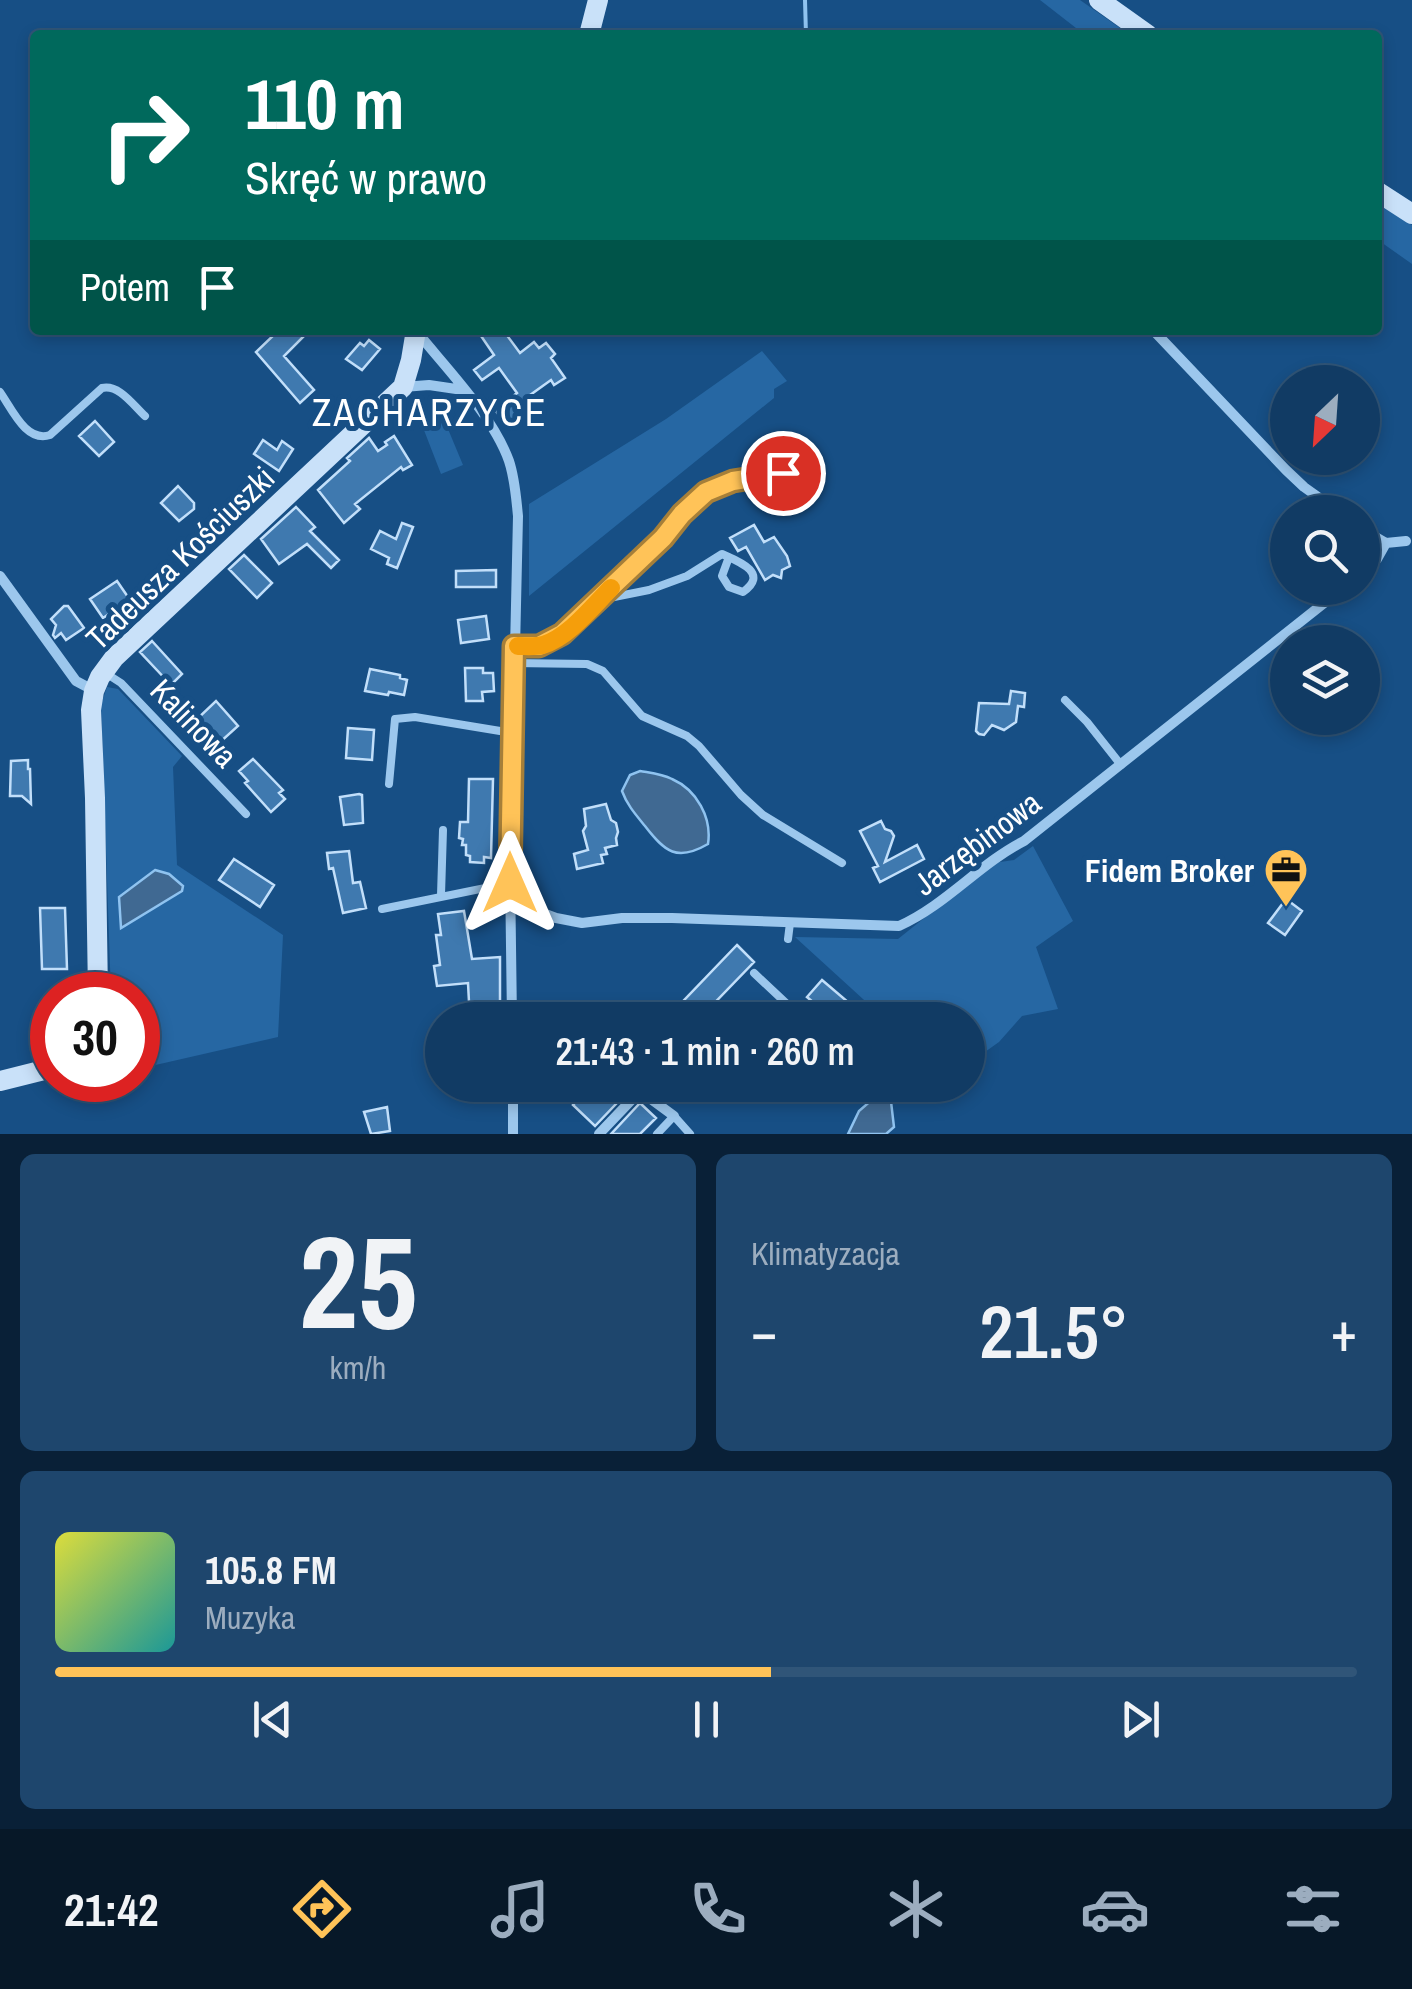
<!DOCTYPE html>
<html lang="pl">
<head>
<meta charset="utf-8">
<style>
  :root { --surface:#113b64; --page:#1e466d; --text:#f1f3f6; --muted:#9cadbf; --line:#305578; --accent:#ffc358 }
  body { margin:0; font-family:"Archivo Narrow",sans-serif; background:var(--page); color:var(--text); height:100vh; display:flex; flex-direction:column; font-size:38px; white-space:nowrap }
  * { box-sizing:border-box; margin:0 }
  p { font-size:32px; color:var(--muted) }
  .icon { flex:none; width:55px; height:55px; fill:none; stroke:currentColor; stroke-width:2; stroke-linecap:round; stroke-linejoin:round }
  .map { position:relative; height:1134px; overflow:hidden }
  .panel { display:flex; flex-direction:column; gap:20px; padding:20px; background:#092037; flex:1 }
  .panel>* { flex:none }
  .guide { position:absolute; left:30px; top:30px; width:1352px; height:305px; border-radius:10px; box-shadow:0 5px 15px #0003,0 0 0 2px var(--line); background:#00695c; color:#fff; overflow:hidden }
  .needle { width:65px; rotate:205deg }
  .buttons { position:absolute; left:1270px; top:365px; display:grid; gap:20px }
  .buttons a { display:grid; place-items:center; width:110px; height:110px; border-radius:50%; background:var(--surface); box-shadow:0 5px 15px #0003,0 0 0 2px var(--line); font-size:50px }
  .speed { position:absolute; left:30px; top:972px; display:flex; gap:20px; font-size:50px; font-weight:700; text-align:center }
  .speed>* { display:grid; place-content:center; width:130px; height:130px; border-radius:50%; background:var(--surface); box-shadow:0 5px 15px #0003,0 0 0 2px var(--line); line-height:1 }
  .speed .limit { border:15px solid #d22; background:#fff; color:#111 }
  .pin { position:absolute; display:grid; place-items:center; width:85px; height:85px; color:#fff; margin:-42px; border:5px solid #fff; border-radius:50%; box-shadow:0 2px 10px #0007 }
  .me { position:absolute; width:110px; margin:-55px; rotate:0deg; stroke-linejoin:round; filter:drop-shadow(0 0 8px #0008) }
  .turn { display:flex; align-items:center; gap:35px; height:210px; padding:0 50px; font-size:45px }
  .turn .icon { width:130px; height:130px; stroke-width:2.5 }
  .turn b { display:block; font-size:70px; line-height:85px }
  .then { display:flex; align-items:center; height:95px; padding:0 50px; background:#0003; gap:20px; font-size:38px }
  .big { font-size:75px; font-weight:600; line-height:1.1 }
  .panel .tile { flex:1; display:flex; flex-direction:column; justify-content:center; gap:15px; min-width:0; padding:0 35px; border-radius:15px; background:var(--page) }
  .panel .dial { align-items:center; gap:0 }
  .dial b { font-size:130px; line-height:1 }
  .song { display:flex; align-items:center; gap:30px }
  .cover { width:120px; height:120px; border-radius:15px; background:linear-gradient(135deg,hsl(60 70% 55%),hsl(180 70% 35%)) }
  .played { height:10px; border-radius:5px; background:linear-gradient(90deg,var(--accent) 55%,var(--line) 55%) }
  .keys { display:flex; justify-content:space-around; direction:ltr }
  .heat { display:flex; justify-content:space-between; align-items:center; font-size:55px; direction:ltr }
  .panel .tiles { flex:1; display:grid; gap:20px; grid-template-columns:1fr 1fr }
  .tile:last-child { grid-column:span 2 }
  .trip { position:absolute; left:425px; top:1002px; width:560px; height:100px; border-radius:50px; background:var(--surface); box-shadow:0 5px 15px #0003,0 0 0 2px var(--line); font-weight:600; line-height:100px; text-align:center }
  .dock { display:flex; height:160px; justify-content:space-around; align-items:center; background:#071828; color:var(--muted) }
  .dock .icon { width:70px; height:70px }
  .dock .current { color:var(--accent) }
  .dock b { font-size:45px; color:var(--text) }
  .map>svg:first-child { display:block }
</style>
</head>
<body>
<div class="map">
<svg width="1412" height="1134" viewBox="0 0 1412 1134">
  <rect width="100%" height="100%" fill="#174f85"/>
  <path fill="#2667a3" d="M1040 0H1080L1130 35H1085Z
    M1378 203 1412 225V264L1378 240Z
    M762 351 787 381 774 389V398L529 596V504L666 419Z
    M443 417 463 465 441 474 422 425Z
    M107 687 118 689 182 756 173 767 177 865 283 935 278 1037 138 1069V995H111L101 704Z
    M1033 846 1073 921 1036 947 1058 1009 1022 1016 999 1042 968 1064V1020H886L795 937 898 939 993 863 1014 860Z"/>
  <path fill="#406992" stroke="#8fc3f0" stroke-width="2.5" d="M640 771C651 773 662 774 672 779 697 790 712 818 708 844 677 862 665 852 645 826 636 815 627 805 622 791L630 775Z
    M155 870 169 874 183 886 182 891 121 928 119 897Z
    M882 1091 890 1093 894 1127 886 1134H848L859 1111Z"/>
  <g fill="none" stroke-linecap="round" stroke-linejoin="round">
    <path stroke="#8fc3f0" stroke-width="4" d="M805 0 806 35"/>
  </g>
  <path fill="#3f79af" stroke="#c2dffa" stroke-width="2.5" d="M279 330H310L284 356 314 390 300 403 256 352Z
    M477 330H503L520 353 534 342 539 348 546 343 555 354 551 358 565 378 554 385 551 380 526 398 527 400 520 405 525 411 506 424 495 410 517 393 499 368 482 380 474 370 494 355Z
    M369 340 380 349 362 370 346 359 360 343 364 346Z
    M95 421 114 442 99 456 79 436Z
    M394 436 412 465 403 470 401 467 355 504 360 509 344 523 318 490 350 461 347 458 369 438 378 451 387 445 385 442Z
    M263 440 277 450 282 441 293 449 279 471 254 454Z
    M178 486 194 503V509L179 521 161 503Z
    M296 507 315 527 310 531 339 560 331 568 307 544 279 564 261 539Z
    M402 523 413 527 397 568 387 564 389 558 371 549 380 531 396 539Z
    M754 525 764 542 774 537 787 556 790 566 782 570 781 578 773 575 765 580 746 547 738 551 730 538Z
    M244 555 272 583 257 598 229 569Z
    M496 570V587H456V571Z
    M117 581 130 600 103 618 90 599Z
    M64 606H68L84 628 66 640 61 633 55 638 53 635 56 625 51 619Z
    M486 616 489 639 461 643 458 620Z
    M152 641 182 674 171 685 140 652Z
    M465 668H483V673H493L494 691 482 692 483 701H466Z
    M370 669 400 675V678L407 680 404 695 389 692 388 695 365 691Z
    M1011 691 1025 693 1024 707 1018 706 1016 722 1004 730 992 725 984 735 979 734 976 731 979 703 1009 704Z
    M216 701 238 726 218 744 196 720Z
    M348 728 374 730 372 760 346 758Z
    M253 759 283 790 279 793 285 799 271 812 245 783 248 781 239 771Z
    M28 760V769H30L31 804 22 796H10L11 761Z
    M469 779H493L491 858 484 857V863L470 862V856L466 855V845H462L463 839 459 838 460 822H468Z
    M359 794 362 795 363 823 344 825 340 797Z
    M606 804 611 820 616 823 618 832 616 838 617 845 605 848 607 854 601 855 603 863 577 869 574 854 588 850 583 831 586 826 584 809Z
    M881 821 885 829 891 831 894 836 885 862 917 845 924 859 880 882 873 868 878 866 860 831Z
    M349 851 353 883 360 882 366 908 343 913 333 868 329 869 327 853Z
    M234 859 274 885 260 907 219 880Z
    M1286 899 1302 911 1285 935 1268 923Z
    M40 908H65L67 969H42Z
    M464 911 472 959 500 957V1001L469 1002 468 983 437 986 434 966 440 965 436 935H441L438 914Z
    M737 945 754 962 698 1020H665Z
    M822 980 869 1020H834L807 997Z
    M592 1085H634L595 1126 573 1105Z
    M640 1103 656 1118 640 1134H611Z
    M387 1107 390 1131 371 1134 364 1112Z"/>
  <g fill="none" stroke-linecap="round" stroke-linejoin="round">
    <path stroke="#9cc7ed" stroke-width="8" d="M0 392C12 409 26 443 50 435L102 388C119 384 133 405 145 416
      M599 600 649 590 687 576 722 554C738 561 770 573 743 592L729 587 722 576 729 557
      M513 646H539L563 633 663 538 682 514 706 492 733 481 783 473
      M513 663 587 664 603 671 642 716 687 736 699 746 741 795 763 815 842 863
      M107 674 121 683 246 814
      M1065 700 1087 722 1121 765
      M389 784 395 719 415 717 512 733
      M441 895 443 830
      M382 909 510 883
      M788 939 790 923
      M754 973 804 1020
      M657 1134 674 1116 690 1134"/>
    <path stroke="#9cc7ed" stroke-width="10" d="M1153 330 1286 470 1304 487 1339 512
      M417 332C447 369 493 416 509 461 515 479 516 497 518 516L510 872 512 1020
      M403 387 429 385 463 390
      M1362 529 1386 543 1406 541
      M1362 572 1377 559 1386 543
      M0 576 76 681 93 690
      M511 900 522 901 540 912 556 918 582 923 622 918H672L899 926C946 905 979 864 1024 841L1343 588
      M513 1085V1134
      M599 1134 640 1091 674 1116"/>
    <path stroke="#c9e1f9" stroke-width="20" d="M1099 0 1148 35
      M589 35 598 0
      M1378 192 1412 214
      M98 995 95 798 91 710 94 691 100 677 114 658 403 387 411 360 416 330
      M0 1081 52 1068"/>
  </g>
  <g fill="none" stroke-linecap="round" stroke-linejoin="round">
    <defs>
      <path id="route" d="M510 883 514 646H539L562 634 663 538 682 514 706 492 733 481 783 473"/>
    </defs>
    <use href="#route" stroke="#a67f39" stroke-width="25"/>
    <use href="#route" stroke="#ffc358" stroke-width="18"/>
    <path stroke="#f59e0b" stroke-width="18" d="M518 646C526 646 535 647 543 645 569 637 592 607 611 588"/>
  </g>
  <defs>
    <symbol id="office-pin" viewBox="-11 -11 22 30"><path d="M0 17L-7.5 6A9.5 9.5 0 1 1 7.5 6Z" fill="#ffc358" stroke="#174f85"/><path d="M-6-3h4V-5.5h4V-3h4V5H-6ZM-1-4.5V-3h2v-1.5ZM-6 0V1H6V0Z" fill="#111"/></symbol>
  </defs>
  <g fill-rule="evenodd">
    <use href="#office-pin" x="1261" y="845" width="50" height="68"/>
  </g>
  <g text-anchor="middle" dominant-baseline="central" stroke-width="10" stroke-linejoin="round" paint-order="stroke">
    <g font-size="32" fill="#fff" stroke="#174f85">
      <text transform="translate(180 558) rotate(-44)">Tadeusza Kościuszki</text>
      <text transform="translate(194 723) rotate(46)">Kalinowa</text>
      <text transform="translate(977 843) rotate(-37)">Jarzębinowa</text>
    </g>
    <g font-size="32" font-weight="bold" fill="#fff" stroke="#174f85" text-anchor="end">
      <text x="1254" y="870">Fidem Broker</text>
    </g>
    <g font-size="38" letter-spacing="2.5" fill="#fff" stroke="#174f85">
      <text x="430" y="412">ZACHARZYCE</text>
    </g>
  </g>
</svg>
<div class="buttons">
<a><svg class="needle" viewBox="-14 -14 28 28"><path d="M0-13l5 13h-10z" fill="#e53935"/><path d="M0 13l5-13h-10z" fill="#9cadbf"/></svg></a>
<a><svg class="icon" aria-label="search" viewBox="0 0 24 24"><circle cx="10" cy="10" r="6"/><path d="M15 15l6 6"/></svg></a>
<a><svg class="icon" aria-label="layers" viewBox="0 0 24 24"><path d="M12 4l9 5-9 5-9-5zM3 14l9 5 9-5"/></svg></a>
</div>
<div class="speed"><div class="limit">30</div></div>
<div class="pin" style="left:783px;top:473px;background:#d93025"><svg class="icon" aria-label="arrive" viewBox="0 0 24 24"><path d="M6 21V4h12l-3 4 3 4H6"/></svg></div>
<svg class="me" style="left:510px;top:883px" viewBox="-20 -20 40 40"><path d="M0-17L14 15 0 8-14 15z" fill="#ffc358" stroke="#fff" stroke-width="4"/></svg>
<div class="trip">21:43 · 1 min · 260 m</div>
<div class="guide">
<div class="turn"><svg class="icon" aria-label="right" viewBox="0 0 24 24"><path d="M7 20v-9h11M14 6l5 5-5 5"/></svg><div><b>110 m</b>Skręć w prawo</div></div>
<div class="then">Potem<svg class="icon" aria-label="arrive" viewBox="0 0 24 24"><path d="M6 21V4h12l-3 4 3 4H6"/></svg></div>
</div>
</div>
<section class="panel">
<div class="tiles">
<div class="tile dial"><b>25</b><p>km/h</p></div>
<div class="tile"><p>Klimatyzacja</p>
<div class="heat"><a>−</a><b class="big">21.5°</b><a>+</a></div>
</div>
<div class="tile">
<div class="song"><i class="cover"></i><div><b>105.8 FM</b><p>Muzyka</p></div></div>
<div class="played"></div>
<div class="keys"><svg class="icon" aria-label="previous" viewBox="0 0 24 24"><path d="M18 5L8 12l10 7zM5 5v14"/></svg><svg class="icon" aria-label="pause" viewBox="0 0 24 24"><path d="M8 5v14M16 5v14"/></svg><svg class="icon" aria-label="next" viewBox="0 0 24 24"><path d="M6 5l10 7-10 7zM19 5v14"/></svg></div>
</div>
</div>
</section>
<nav class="dock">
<b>21:42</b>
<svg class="icon current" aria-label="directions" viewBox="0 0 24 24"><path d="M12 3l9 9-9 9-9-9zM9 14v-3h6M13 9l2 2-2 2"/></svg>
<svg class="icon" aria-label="music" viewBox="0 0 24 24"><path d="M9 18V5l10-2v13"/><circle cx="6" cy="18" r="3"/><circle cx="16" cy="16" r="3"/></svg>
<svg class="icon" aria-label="phone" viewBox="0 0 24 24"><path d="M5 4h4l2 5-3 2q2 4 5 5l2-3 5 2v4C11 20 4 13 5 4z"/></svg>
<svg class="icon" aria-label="climate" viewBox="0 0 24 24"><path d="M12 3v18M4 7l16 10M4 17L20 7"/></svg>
<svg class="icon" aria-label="car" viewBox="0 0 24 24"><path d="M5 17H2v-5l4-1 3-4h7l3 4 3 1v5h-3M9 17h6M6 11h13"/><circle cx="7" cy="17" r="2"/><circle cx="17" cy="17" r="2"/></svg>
<svg class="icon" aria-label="filters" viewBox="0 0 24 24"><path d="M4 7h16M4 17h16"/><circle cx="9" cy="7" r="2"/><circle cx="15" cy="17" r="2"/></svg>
</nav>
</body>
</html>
